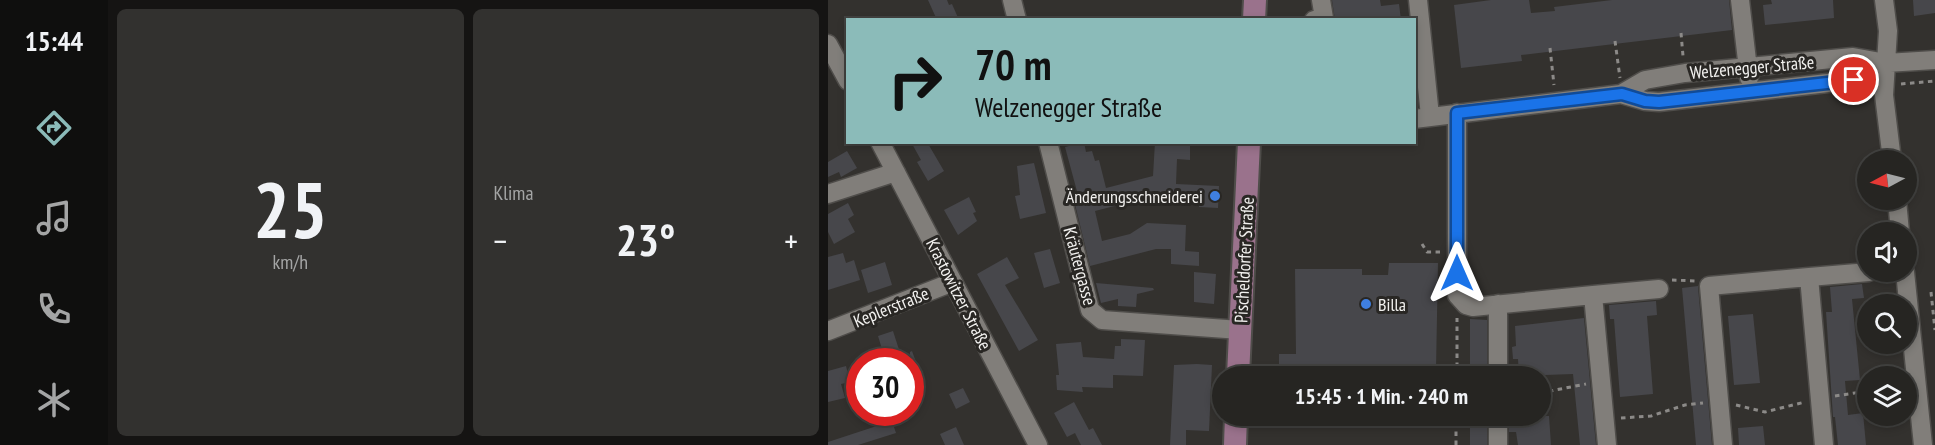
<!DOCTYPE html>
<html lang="de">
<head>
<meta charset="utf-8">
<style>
  :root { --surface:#262522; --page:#32312f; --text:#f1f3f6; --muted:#a4a5a5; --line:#424240; --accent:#8bbbb9 }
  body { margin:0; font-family:"PT Sans Narrow",sans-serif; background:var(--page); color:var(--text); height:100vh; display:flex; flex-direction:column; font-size:22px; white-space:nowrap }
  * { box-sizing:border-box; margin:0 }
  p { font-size:20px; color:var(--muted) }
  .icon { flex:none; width:33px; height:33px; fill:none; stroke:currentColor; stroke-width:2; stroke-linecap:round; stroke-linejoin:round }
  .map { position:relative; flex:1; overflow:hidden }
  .details { display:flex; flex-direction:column; gap:9px; padding:9px; background:#151413; width:720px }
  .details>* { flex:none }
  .top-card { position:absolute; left:18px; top:18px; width:570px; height:126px; border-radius:0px; box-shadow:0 3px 9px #0003,0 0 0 2px var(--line); background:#8bbbb9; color:#111; overflow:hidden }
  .needle { width:39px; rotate:263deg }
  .fabs { position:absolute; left:1029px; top:150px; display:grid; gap:12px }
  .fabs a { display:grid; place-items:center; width:60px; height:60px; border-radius:50%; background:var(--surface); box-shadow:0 3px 9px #0003,0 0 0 2px var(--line); font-size:30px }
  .speed { position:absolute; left:18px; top:348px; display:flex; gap:12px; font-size:30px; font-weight:700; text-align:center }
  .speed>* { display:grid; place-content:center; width:78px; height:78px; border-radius:50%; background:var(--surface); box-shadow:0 3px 9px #0003,0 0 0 2px var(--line); line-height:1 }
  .speed .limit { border:9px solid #d22; background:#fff; color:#111 }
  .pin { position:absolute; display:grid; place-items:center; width:51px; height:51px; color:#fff; margin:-26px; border:3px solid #fff; border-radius:50%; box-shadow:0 2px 6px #0007 }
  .me { position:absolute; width:66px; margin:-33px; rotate:0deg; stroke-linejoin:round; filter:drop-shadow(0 0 4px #0008) }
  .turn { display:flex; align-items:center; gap:21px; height:126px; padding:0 30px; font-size:27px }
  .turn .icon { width:78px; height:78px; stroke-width:2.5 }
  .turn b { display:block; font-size:42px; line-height:51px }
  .big { font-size:45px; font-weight:800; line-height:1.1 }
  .details .widget { flex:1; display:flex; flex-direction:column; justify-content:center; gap:9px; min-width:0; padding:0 21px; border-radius:9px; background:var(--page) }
  .details .dial { align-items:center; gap:0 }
  .dial b { font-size:78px; line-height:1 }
  .heat { display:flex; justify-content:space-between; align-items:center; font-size:33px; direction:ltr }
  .details .tiles { flex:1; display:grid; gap:9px; grid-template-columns:repeat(2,1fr) }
  .trip { position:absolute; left:384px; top:366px; width:339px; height:60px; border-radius:30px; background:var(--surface); box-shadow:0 3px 9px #0003,0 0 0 2px var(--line); font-weight:800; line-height:60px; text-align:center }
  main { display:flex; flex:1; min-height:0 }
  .menu { display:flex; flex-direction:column; width:108px; justify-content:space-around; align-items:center; background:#0f0f0e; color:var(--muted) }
  .menu .icon { width:42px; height:42px }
  .menu .on { color:var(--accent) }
  .menu b { font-size:27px; color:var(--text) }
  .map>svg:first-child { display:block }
</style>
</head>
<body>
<main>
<nav class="menu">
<b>15:44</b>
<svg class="icon on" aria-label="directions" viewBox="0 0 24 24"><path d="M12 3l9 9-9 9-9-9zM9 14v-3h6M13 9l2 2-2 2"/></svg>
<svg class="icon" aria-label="music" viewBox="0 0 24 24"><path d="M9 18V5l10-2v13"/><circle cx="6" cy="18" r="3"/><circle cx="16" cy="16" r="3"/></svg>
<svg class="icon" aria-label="phone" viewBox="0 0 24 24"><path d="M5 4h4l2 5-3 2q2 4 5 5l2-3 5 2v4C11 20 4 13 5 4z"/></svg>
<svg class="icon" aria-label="climate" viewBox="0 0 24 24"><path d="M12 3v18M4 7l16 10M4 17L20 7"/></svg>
</nav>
<section class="details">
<div class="tiles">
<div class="widget dial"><b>25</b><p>km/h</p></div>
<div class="widget"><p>Klima</p>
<div class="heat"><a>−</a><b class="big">23°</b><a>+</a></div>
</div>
</div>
</section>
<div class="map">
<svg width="1107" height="445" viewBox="0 0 1107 445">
  <rect width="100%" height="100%" fill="#33312e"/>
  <path fill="#47474b" d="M100 0H119L121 5 124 4 131 20H109Z
    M504 0H552L553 6 571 4 573 20H507Z
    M663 0H701L703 13 727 11 726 7 784 0H901L904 30 693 55 694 61 633 68 626 5Z
    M943 0H1005L1006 18 937 25 935 5 944 4Z
    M1085 0H1107V13L1086 16Z
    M83 142H99L116 171 100 181 89 162 93 160Z
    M256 142 258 152 264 151 267 161 271 160 278 188 325 176 327 142H362V160L349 159 348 184 391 186 390 208 371 207V201L314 199 267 211 274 241 302 234 319 223 358 225 357 251 371 252V266L343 264V249H328L262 266 245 196 250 195 237 147Z
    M19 151 29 168 13 177 11 172 0 177V162Z
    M206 163 218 213 192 219 187 196 192 195 189 166Z
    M141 197 148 212 145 213 149 221 130 235 116 210Z
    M20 203 26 215 20 219 27 232 6 244 0 232V214Z
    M222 249 232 283 216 288 206 253Z
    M15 253 18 263 26 260 32 280 0 290V257Z
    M179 257 191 278 177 285 210 340 191 351 149 274Z
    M57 262 64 285 40 293 33 270Z
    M561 263H610L608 369 596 370V376H457V369H451V354H468L467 269H534V275H560Z
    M366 272 388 274 386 304 366 302Z
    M268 283 325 288 326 290 309 294 308 307 290 306V299L273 303Z
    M1034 284 1036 298 1024 299 1032 380 1017 381 1020 415 1035 413 1038 445H1010L1007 417H1005L998 312H1004L1002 287Z
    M870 286V287L884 445H868L854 288Z
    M828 301 829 315 819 316 825 394 792 397 786 319H782L781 305Z
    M925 314 932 383 906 385 900 316Z
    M756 318 768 445H752L745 374 691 376 690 359H685L684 347 688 346 687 326Z
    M642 319 659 320V376H642Z
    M65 331 75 362H58L50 336Z
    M293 339 317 340 315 376 285 375V388L254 387 255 392 229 390 228 375H231L228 344 253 342 255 357 286 359 287 346H293Z
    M84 351 97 387 82 392V352Z
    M369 364 384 365 381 431 358 430V445H342L346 365Z
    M18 366 22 382 13 384 17 398 0 402V371Z
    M135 388 142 402 128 409 121 394Z
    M246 402 261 430 265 428 274 445H253L247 433 239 437 226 413Z
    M642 416H659V445H642Z
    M687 416H721L723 445H690L688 432H681V420L687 419Z
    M64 421 68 433 30 445H0V442Z
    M935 426 937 445H911L910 428Z
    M128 427 136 445H117L112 434Z"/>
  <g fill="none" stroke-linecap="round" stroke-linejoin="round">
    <defs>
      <path id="minor" d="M184 0 189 20
        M590 0 602 116
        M912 0 921 78
        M1056 0 1060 31 1056 95 1064 160
        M486 20 496 18 493 0
        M0 44 20 81
        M793 94 817 80 857 73 1025 57 1058 63 1107 60
        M629 113V295L638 305 645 307 765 295
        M586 119 793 94 817 101 831 102 1026 80 1058 63
        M52 142 210 445
        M220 142 262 310 274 320 412 330
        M0 194 68 172
        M1069 200 1072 232
        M1077 272 1095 445
        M670 304V376
        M0 331 125 282
        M670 445V416
        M779 445 765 295 831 289
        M895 445 881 286 981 277
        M996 445 981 277 1041 272"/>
      <path id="major" d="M426 20 427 0
        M410 376 421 142
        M407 445 408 416"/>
    </defs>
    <use href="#minor" stroke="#4f4d4a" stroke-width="21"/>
    <use href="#major" stroke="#4f4d4a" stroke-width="26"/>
    <path stroke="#8c8a88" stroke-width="3" stroke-dasharray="4.5 4.5" stroke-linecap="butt" d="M853 33 855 56
      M787 41 792 78
      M722 48 726 85
      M1073 84 1107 81
      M594 244 599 252H612
      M844 280 868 281
      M1103 292 1107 330
      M629 376V318
      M712 393 758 384
      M1007 396 1040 391
      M908 405 937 412 977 402
      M793 418 823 416 857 405 875 403
      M628 445V416"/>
    <use href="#minor" stroke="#817e7a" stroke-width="18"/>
    <use href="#major" stroke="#9a728c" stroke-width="22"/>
  </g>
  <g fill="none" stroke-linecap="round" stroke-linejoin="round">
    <defs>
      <path id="route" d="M629 273V113L794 94 817 101 831 102 1026 80"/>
    </defs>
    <use href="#route" stroke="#114b97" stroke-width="15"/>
    <use href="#route" stroke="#1a73e8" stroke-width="10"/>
  </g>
  <g fill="#3f7fe0" stroke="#292724" stroke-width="2">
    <circle cx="387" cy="196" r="6"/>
    <circle cx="538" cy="304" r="6"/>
  </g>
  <g text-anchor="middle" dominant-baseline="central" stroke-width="6" stroke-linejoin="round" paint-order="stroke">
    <g font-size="18" fill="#f2f1ef" stroke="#292724">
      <text transform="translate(924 67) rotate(-5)">Welzenegger Straße</text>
      <text transform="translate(416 260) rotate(-87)">Pischeldorfer Straße</text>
      <text transform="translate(252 266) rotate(75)">Kräutergasse</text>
      <text transform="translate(131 294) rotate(63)">Krastowitzer Straße</text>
      <text transform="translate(63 307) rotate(-22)">Keplerstraße</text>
    </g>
    <g font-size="18" fill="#f2f1ef" stroke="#292724" text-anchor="end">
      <text x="375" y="196">Änderungsschneiderei</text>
      <text x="550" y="304" text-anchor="start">Billa</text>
    </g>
  </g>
</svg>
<div class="fabs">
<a><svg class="needle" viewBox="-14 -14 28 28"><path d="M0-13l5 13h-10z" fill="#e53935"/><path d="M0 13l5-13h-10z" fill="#a4a5a5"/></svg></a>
<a><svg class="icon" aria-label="sound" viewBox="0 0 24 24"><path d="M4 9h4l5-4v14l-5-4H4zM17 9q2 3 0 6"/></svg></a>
<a><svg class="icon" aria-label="search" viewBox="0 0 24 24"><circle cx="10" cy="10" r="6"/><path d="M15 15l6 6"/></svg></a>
<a><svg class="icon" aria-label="layers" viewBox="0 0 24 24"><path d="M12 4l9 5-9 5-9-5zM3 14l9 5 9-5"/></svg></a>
</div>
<div class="speed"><div class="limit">30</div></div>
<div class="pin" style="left:1026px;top:80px;background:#d93025"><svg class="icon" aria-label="arrive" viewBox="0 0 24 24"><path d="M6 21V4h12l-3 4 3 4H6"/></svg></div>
<svg class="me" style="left:629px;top:273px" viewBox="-20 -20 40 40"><path d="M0-17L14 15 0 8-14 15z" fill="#1a73e8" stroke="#fff" stroke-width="4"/></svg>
<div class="trip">15:45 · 1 Min. · 240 m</div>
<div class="top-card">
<div class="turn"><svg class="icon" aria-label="right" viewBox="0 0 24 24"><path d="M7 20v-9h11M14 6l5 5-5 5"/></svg><div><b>70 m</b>Welzenegger Straße</div></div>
</div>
</div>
</main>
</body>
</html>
